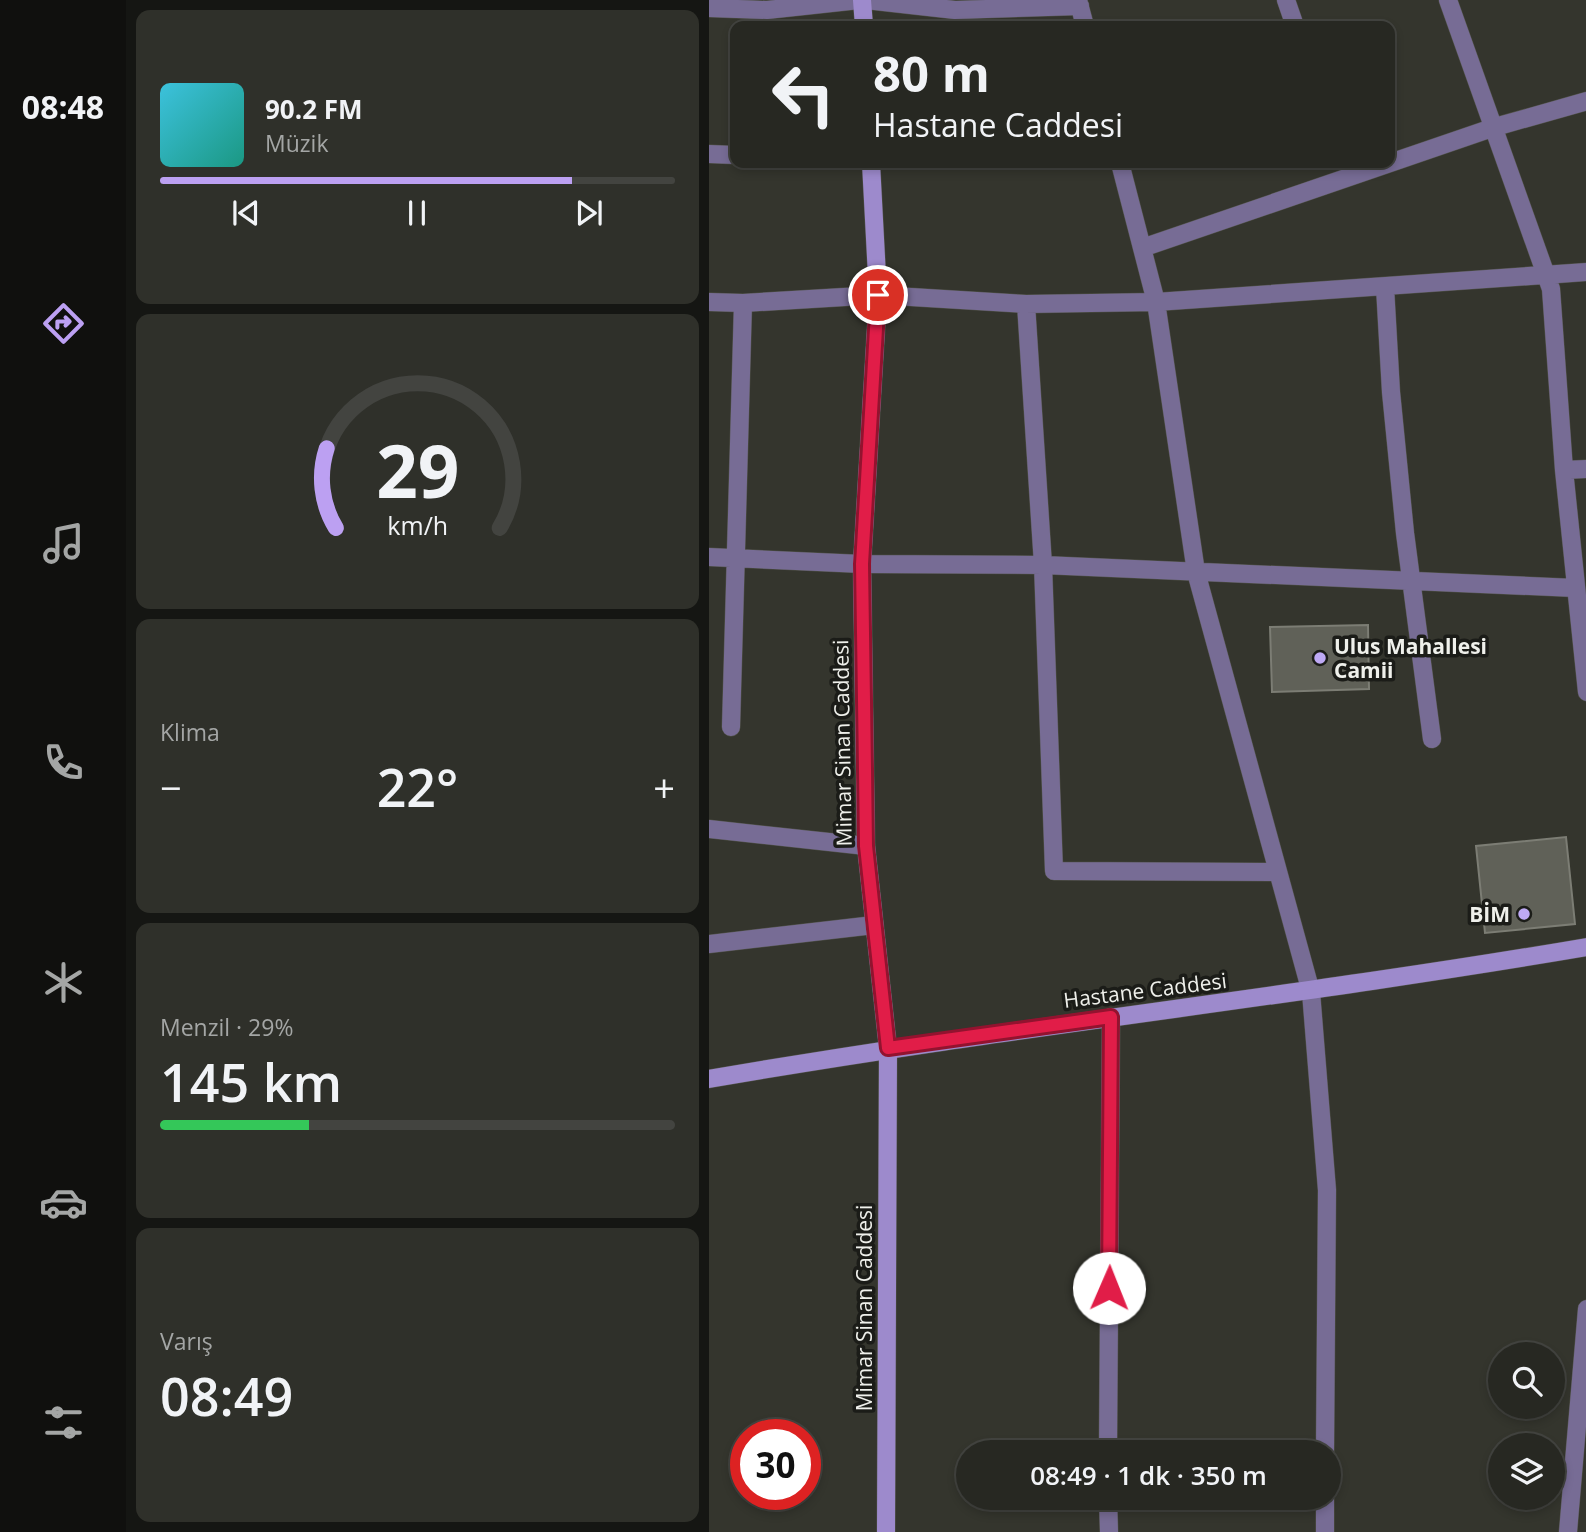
<!DOCTYPE html>
<html lang="tr">
<head>
<meta charset="utf-8">
<style>
  :root { --surface:#272822; --page:#2f302a; --text:#f1f3f6; --muted:#a4a6a5; --line:#434440; --accent:#bca0f2 }
  body { margin:0; font-family:"Open Sans",sans-serif; background:var(--page); color:var(--text); height:100vh; display:flex; flex-direction:column; font-size:26px; white-space:nowrap }
  * { box-sizing:border-box; margin:0 }
  p { font-size:23px; color:var(--muted) }
  .icon { flex:none; width:38px; height:38px; fill:none; stroke:currentColor; stroke-width:2; stroke-linecap:round; stroke-linejoin:round }
  .map { position:relative; flex:1; overflow:hidden }
  .panel { display:flex; flex-direction:column; gap:10px; padding:10px; background:#151613; width:583px }
  .panel>* { flex:none }
  .hud { position:absolute; left:21px; top:21px; width:665px; height:147px; border-radius:14px; box-shadow:0 4px 10px #0003,0 0 0 2px var(--line); background:#272822; color:var(--text); overflow:hidden }
  .buttons { position:absolute; left:779px; top:1342px; display:grid; gap:14px }
  .buttons a { display:grid; place-items:center; width:77px; height:77px; border-radius:50%; background:var(--surface); box-shadow:0 4px 10px #0003,0 0 0 2px var(--line); font-size:35px }
  .speed { position:absolute; left:21px; top:1419px; display:flex; gap:14px; font-size:35px; font-weight:700; text-align:center }
  .speed>* { display:grid; place-content:center; width:91px; height:91px; border-radius:50%; background:var(--surface); box-shadow:0 4px 10px #0003,0 0 0 2px var(--line); line-height:1 }
  .speed .limit { border:10px solid #d22; background:#fff; color:#111 }
  .pin { position:absolute; display:grid; place-items:center; width:60px; height:60px; color:#fff; margin:-30px; border:4px solid #fff; border-radius:50%; box-shadow:0 2px 7px #0007 }
  .me { position:absolute; width:77px; margin:-38px; rotate:1deg; stroke-linejoin:round; filter:drop-shadow(0 0 5px #0008) }
  .turn { display:flex; align-items:center; gap:24px; height:147px; padding:0 28px; font-size:32px }
  .turn .icon { width:91px; height:91px; stroke-width:2.5 }
  .turn b { display:block; font-size:49px; line-height:60px }
  .big { font-size:52px; font-weight:600; line-height:1.1 }
  .panel .tile { flex:1; display:flex; flex-direction:column; justify-content:center; gap:10px; min-width:0; padding:0 24px; border-radius:14px; background:var(--page) }
  .panel .dial { align-items:center; gap:0 }
  .dial svg { height:182px; overflow:visible; fill:none; stroke:var(--line); stroke-width:7; stroke-linecap:round; text-anchor:middle }
  .dial text { fill:var(--text); stroke:none }
  .song { display:flex; align-items:center; gap:21px }
  .cover { width:84px; height:84px; border-radius:10px; background:linear-gradient(135deg,hsl(190 70% 55%),hsl(170 70% 35%)) }
  .played { height:7px; border-radius:4px; background:linear-gradient(90deg,var(--accent) 80%,var(--line) 80%) }
  .keys { display:flex; justify-content:space-around; direction:ltr }
  .heat { display:flex; justify-content:space-between; align-items:center; font-size:38px; direction:ltr }
  .charge { height:10px; border-radius:5px; background:linear-gradient(90deg,#34c759 29%,var(--line) 0) }
  .trip { position:absolute; left:247px; top:1440px; width:385px; height:70px; border-radius:35px; background:var(--surface); box-shadow:0 4px 10px #0003,0 0 0 2px var(--line); font-weight:600; line-height:70px; text-align:center }
  main { display:flex; flex:1; min-height:0 }
  .menu { display:flex; flex-direction:column; width:126px; justify-content:space-around; align-items:center; background:#10100e; color:var(--muted) }
  .menu .icon { width:49px; height:49px }
  .menu .active { color:var(--accent) }
  .menu b { font-size:32px; color:var(--text) }
  .map>svg:first-child { display:block }
</style>
</head>
<body>
<main>
<nav class="menu">
<b>08:48</b>
<svg class="icon active" aria-label="directions" viewBox="0 0 24 24"><path d="M12 3l9 9-9 9-9-9zM9 14v-3h6M13 9l2 2-2 2"/></svg>
<svg class="icon" aria-label="music" viewBox="0 0 24 24"><path d="M9 18V5l10-2v13"/><circle cx="6" cy="18" r="3"/><circle cx="16" cy="16" r="3"/></svg>
<svg class="icon" aria-label="phone" viewBox="0 0 24 24"><path d="M5 4h4l2 5-3 2q2 4 5 5l2-3 5 2v4C11 20 4 13 5 4z"/></svg>
<svg class="icon" aria-label="climate" viewBox="0 0 24 24"><path d="M12 3v18M4 7l16 10M4 17L20 7"/></svg>
<svg class="icon" aria-label="car" viewBox="0 0 24 24"><path d="M5 17H2v-5l4-1 3-4h7l3 4 3 1v5h-3M9 17h6M6 11h13"/><circle cx="7" cy="17" r="2"/><circle cx="17" cy="17" r="2"/></svg>
<svg class="icon" aria-label="filters" viewBox="0 0 24 24"><path d="M4 7h16M4 17h16"/><circle cx="9" cy="7" r="2"/><circle cx="15" cy="17" r="2"/></svg>
</nav>
<section class="panel">
<div class="tile">
<div class="song"><i class="cover"></i><div><b>90.2 FM</b><p>Müzik</p></div></div>
<div class="played"></div>
<div class="keys"><svg class="icon" aria-label="previous" viewBox="0 0 24 24"><path d="M18 5L8 12l10 7zM5 5v14"/></svg><svg class="icon" aria-label="pause" viewBox="0 0 24 24"><path d="M8 5v14M16 5v14"/></svg><svg class="icon" aria-label="next" viewBox="0 0 24 24"><path d="M6 5l10 7-10 7zM19 5v14"/></svg></div>
</div>
<div class="tile dial"><svg viewBox="0 0 100 80">
<path d="M14 69A42 42 0 1 1 86 69"/>
<path d="M14 69A42 42 0 0 1 10 34" stroke="#bca0f2"/>
<text x="50" y="56" font-size="32" font-weight="700">29</text>
<text x="50" y="72" font-size="11">km/h</text>
</svg></div>
<div class="tile"><p>Klima</p>
<div class="heat"><a>−</a><b class="big">22°</b><a>+</a></div>
</div>
<div class="tile"><p>Menzil · 29%</p><b class="big">145 km</b><div class="charge"></div></div>
<div class="tile"><p>Varış</p><b class="big">08:49</b></div>
</section>
<div class="map">
<svg width="878" height="1532" viewBox="0 0 878 1532">
  <rect width="100%" height="100%" fill="#34352d"/>
  <path fill="#606158" stroke="#7c7d74" stroke-width="2" d="M659 625 660 689 563 692 561 627Z
    M857 837 866 924 776 933 767 846Z"/>
  <g fill="none" stroke-linecap="round" stroke-linejoin="round">
    <defs>
      <path id="street" d="M157 0 246 10 371 6
        M369 0 376 26
        M577 0 586 26
        M739 0 842 289 855 470 878 692
        M0 8 58 10 150 0
        M0 154 26 155
        M411 163 447 302 487 572 602 992 618 1190 616 1452
        M433 248 786 127 878 101
        M676 287 682 392 696 533 723 739
        M0 302 34 303 169 295 317 304 447 302 878 272
        M317 304 334 565 345 871 569 872
        M855 470 878 469
        M0 557 153 564 334 565 866 588
        M22 727 34 303
        M0 829 157 846
        M0 944 165 925
        M399 1452 402 1017
        M399 1498 400 1532
        M616 1498V1532
        M859 1532 878 1309"/>
      <path id="secondary" d="M153 0 155 26
        M162 163 169 295 153 564 157 846 179 1048 177 1532
        M0 1079C292 1028 586 997 878 947"/>
    </defs>
    <use href="#street" stroke="#52534b" stroke-width="19"/>
    <use href="#secondary" stroke="#52534b" stroke-width="19"/>
    <use href="#street" stroke="#776c95" stroke-width="18"/>
    <use href="#secondary" stroke="#9d8acc" stroke-width="18"/>
  </g>
  <g fill="none" stroke-linecap="round" stroke-linejoin="round">
    <defs>
      <path id="route" d="M169 295 153 564 156 769 157 846 179 1048 402 1017 400 1288"/>
    </defs>
    <use href="#route" stroke="#92132f" stroke-width="18"/>
    <use href="#route" stroke="#e11d48" stroke-width="12"/>
  </g>
  <g fill="#bea9f4" stroke="#1b1c18" stroke-width="2.5">
    <circle cx="611" cy="658" r="7"/>
    <circle cx="815" cy="914" r="7"/>
  </g>
  <g text-anchor="middle" dominant-baseline="central" stroke-width="7" stroke-linejoin="round" paint-order="stroke">
    <g font-size="21" font-weight="bold" fill="#eff0eb" stroke="#1b1c18" text-anchor="start">
      <text x="625" y="646">Ulus Mahallesi<tspan x="625" dy="24">Camii</tspan></text>
      <text x="801" y="914" text-anchor="end">BİM</text>
    </g>
    <g font-size="21" fill="#eff0eb" stroke="#1b1c18">
      <text transform="translate(133 743) rotate(-91)">Mimar Sinan Caddesi</text>
      <text transform="translate(436 990) rotate(-7)">Hastane Caddesi</text>
      <text transform="translate(155 1308) rotate(-90)">Mimar Sinan Caddesi</text>
    </g>
  </g>
</svg>
<div class="buttons">
<a><svg class="icon" aria-label="search" viewBox="0 0 24 24"><circle cx="10" cy="10" r="6"/><path d="M15 15l6 6"/></svg></a>
<a><svg class="icon" aria-label="layers" viewBox="0 0 24 24"><path d="M12 4l9 5-9 5-9-5zM3 14l9 5 9-5"/></svg></a>
</div>
<div class="speed"><div class="limit">30</div></div>
<div class="pin" style="left:169px;top:295px;background:#d93025"><svg class="icon" aria-label="arrive" viewBox="0 0 24 24"><path d="M6 21V4h12l-3 4 3 4H6"/></svg></div>
<svg class="me" style="left:400px;top:1288px" viewBox="-20 -20 40 40"><circle r="19" fill="#fff"/><path d="M0-13L10 11 0 6-10 11z" fill="#e11d48"/></svg>
<div class="trip">08:49 · 1 dk · 350 m</div>
<div class="hud">
<div class="turn"><svg class="icon" aria-label="left" viewBox="0 0 24 24"><path d="M17 20v-9H6M10 6l-5 5 5 5"/></svg><div><b>80 m</b>Hastane Caddesi</div></div>
</div>
</div>
</main>
</body>
</html>
